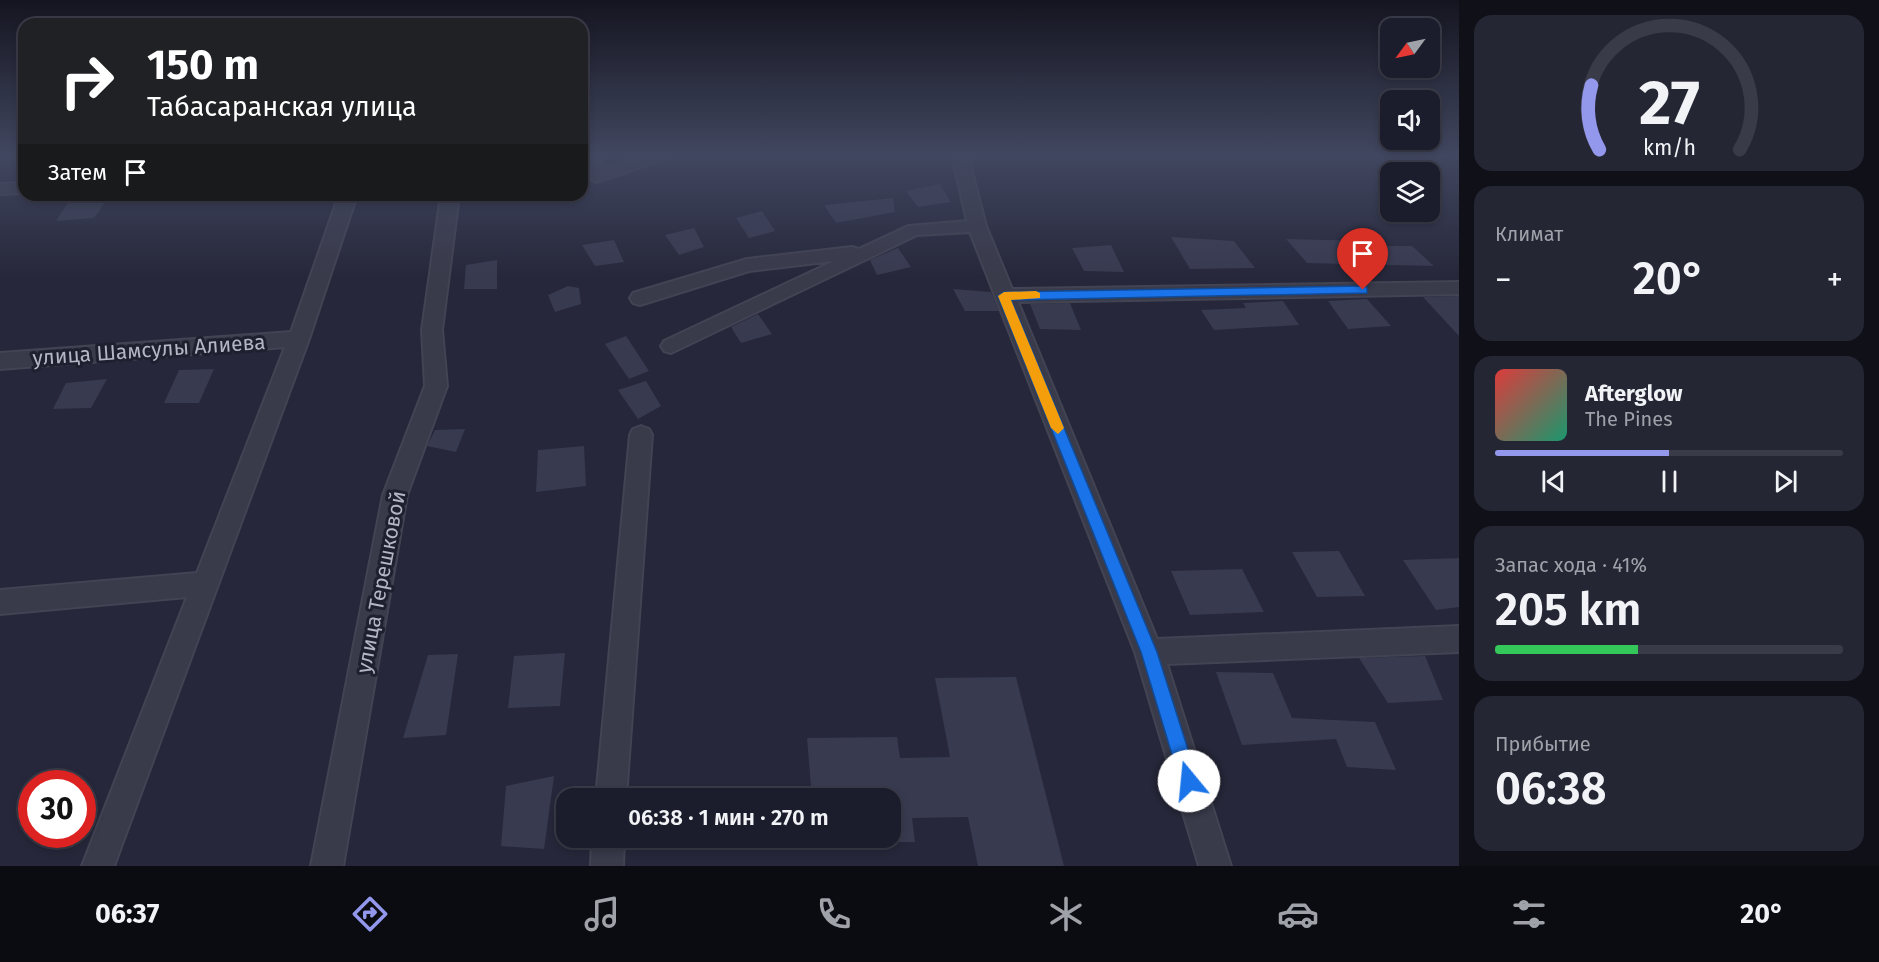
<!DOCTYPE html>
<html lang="ru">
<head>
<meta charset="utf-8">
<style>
  :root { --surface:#1c1d2c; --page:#252634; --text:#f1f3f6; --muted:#a0a2a9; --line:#3a3b48; --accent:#9398ec }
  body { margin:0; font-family:"Fira Sans",sans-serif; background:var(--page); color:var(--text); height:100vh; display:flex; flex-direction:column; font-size:22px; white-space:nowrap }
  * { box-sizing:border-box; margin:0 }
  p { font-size:20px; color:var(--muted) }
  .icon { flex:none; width:33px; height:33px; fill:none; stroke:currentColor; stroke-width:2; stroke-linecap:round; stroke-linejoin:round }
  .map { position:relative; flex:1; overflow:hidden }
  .sheet { display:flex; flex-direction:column; gap:15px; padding:15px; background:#0f1018; width:420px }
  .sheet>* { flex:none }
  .banner { position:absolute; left:18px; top:18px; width:570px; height:183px; border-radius:18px; box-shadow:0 3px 9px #0003,0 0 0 2px var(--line); background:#202124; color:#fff; overflow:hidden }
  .needle { width:39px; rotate:237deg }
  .tools { position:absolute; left:1380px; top:18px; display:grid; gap:12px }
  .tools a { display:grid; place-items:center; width:60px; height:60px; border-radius:12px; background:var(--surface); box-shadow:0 3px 9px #0003,0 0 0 2px var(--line); font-size:30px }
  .speed { position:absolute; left:18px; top:770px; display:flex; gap:12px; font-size:30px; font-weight:700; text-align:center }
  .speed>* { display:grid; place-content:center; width:78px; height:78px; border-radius:50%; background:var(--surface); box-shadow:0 3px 9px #0003,0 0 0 2px var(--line); line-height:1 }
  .speed .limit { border:9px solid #d22; background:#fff; color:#111 }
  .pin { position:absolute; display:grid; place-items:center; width:51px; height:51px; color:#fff; margin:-62px -26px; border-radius:50% 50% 50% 0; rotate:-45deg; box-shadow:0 0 6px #0007 }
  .pin .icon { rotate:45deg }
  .me { position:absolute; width:66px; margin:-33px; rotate:343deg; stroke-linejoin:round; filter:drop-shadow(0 0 4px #0008) }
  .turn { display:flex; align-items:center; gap:21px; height:126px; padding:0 30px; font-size:27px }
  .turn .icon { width:78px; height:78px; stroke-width:2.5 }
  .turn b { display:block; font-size:42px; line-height:51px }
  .then { display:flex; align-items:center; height:57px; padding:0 30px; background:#0003; gap:12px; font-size:22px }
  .big { font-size:45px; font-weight:600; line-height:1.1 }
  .sheet .widget { flex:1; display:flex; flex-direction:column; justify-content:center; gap:9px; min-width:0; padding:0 21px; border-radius:18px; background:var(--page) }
  .sheet .dial { align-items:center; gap:0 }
  .dial svg { height:156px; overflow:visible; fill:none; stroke:var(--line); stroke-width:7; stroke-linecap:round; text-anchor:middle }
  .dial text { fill:var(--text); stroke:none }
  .song { display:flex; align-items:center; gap:18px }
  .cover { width:72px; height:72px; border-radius:9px; background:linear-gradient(135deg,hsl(0 70% 55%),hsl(160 70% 35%)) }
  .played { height:6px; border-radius:3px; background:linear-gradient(90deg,var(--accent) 50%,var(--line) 50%) }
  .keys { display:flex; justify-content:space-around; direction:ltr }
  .heat { display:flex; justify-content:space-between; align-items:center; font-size:33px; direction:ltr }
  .charge { height:9px; border-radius:4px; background:linear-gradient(90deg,#34c759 41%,var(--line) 0) }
  .trip { position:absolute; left:556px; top:788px; width:345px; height:60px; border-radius:18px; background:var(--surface); box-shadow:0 3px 9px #0003,0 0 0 2px var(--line); font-weight:600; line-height:60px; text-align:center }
  .menu { display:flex; height:96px; justify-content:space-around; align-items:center; background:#0b0c12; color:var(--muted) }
  .menu .icon { width:42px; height:42px }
  .menu .selected { color:var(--accent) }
  .menu b { font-size:27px; color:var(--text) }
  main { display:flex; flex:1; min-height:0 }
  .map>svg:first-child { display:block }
</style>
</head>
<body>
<main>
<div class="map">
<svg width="1459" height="866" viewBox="0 0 1459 866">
  <rect width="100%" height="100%" fill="#26273a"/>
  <path fill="#383a50" d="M940 184 951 202 918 207 906 191Z
    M109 197 94 218 56 221 71 198Z
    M893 198 895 212 836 223 824 205Z
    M762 211 775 231 749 238 736 218Z
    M694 228 704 247 679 255 665 235Z
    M1171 237 1234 241 1255 268 1190 269Z
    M1286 239 1370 241 1375 246H1412L1434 266 1307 263Z
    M614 240 624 262 595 266 582 245Z
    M1111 245 1124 272 1084 271 1072 248Z
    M898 248 911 267 877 275 870 260Z
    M497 260V289H464L466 265Z
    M568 286 579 288 581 304 555 312 548 295Z
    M953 289 991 292 999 311H965Z
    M1459 296V336L1423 297Z
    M1367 299 1391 326 1348 329 1328 301Z
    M1283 301 1299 325 1214 330 1201 310 1246 308 1243 303Z
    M1070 303 1081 330 1040 329 1030 304Z
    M758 314 772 334 741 343 731 327Z
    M626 336 649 371 629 379 605 344Z
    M214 369 199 403H164L179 370Z
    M107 379 91 408 53 409 66 383Z
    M646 381 661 406 638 419 618 390Z
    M465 429 456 452 427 446 435 430Z
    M584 446 586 486 536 492 538 450Z
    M1339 551 1365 596 1317 597 1292 552Z
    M1459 558V607L1436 610 1403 560Z
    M1242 569 1264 612 1190 615 1171 571Z
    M565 653 560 706 508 708 514 656Z
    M458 654 446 735 403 738 428 655Z
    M1425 656 1443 700 1388 703 1359 658Z
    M1216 672 1273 673 1292 718 1375 722 1396 770 1347 767 1336 739 1242 745Z
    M1016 677 1064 866H978L968 817 912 818 915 842H891V798H812L807 738 897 737 900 758 950 757 935 678Z
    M554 776 544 849 501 846 506 786Z"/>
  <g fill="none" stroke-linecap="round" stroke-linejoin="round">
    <defs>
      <path id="street" d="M585 156H601L603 169 643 156H667L665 159 596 182 588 177Z
        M952 156H968L986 226 1012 289 1459 282V294L1018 302 1157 639 1459 626V652L1167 664 1231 866H1199L1135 652 970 232 917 235 671 353 664 351 661 346 664 341 834 261 749 271 640 305 633 303 630 298 633 293 747 259 852 247 859 249 908 226 967 221Z
        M24 183V193L0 194V184Z
        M339 195H357L309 339 114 866H82L187 597 0 614V590L197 573 285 347 0 369V353L291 332Z
        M441 195H459L442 330 447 386 407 495 343 866H311L383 495 425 386 422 330Z
        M641 426 649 429 652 435 626 798H596L630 435 633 429Z
        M592 837H624L623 866H591Z"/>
    </defs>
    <use href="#street" stroke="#424353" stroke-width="4"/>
    <use href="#street" fill="#393a4a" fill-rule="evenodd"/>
  </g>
  <linearGradient id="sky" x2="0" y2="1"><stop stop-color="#151520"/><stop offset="0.56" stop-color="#414760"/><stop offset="1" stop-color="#414760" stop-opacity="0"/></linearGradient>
  <rect width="1459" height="277" fill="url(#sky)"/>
  <path fill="#1a73e8" stroke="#114b97" stroke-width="1.5" d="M1363 286 1367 287V293L1011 300 1157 652 1198 781 1195 787 1189 790 1182 787 1180 781 1141 652 998 296 1004 292Z"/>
  <path fill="#f59e0b" d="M1036 291 1040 293V298L1011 300 1064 428 1058 434 1051 428 998 296 1004 292Z"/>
  <g text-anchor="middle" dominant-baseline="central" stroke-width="6" stroke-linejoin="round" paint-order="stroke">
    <g font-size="21" fill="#b5b5c6" stroke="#1e202f">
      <text transform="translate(149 350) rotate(-4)">улица Шамсулы Алиева</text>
      <text transform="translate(381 582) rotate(-79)">улица Терешковой</text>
    </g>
  </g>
</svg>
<div class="tools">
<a><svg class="needle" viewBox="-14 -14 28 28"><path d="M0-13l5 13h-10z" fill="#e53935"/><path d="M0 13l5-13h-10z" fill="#a0a2a9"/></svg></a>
<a><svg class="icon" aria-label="sound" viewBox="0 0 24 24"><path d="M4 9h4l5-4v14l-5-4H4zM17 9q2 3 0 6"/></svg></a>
<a><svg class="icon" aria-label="layers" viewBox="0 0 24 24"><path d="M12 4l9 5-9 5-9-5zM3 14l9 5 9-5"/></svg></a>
</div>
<div class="speed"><div class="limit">30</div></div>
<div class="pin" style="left:1363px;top:290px;background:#d93025"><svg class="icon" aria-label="arrive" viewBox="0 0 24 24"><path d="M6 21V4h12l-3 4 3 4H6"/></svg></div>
<svg class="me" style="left:1189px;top:781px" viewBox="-20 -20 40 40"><circle r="19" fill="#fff"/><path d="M0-13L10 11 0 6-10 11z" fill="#1a73e8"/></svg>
<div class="trip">06:38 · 1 мин · 270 m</div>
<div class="banner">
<div class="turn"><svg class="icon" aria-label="right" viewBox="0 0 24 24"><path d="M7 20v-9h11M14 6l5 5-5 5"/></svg><div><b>150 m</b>Табасаранская улица</div></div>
<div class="then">Затем<svg class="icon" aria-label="arrive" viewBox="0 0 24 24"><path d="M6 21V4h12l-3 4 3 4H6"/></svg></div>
</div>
</div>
<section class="sheet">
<div class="widget dial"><svg viewBox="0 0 100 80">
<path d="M14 69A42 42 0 1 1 86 69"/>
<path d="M14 69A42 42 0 0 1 10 36" stroke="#9398ec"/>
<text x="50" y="56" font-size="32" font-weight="700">27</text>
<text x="50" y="72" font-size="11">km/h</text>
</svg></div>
<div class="widget"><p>Климат</p>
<div class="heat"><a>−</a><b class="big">20°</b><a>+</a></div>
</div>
<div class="widget">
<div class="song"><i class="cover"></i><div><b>Afterglow</b><p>The Pines</p></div></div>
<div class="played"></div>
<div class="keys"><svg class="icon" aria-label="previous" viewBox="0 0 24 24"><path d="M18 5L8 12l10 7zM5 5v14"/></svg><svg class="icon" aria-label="pause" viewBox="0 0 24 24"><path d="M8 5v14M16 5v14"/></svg><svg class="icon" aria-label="next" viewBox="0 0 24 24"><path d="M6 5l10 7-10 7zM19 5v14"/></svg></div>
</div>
<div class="widget"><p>Запас хода · 41%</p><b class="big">205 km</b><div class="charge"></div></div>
<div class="widget"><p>Прибытие</p><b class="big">06:38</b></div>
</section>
</main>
<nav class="menu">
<b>06:37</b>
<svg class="icon selected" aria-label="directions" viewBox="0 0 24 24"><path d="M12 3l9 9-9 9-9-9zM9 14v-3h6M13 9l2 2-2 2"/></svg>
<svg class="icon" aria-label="music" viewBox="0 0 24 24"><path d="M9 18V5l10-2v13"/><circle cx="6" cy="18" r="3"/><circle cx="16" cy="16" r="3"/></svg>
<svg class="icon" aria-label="phone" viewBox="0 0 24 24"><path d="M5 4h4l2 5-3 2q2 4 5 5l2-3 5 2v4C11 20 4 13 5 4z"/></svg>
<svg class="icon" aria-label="climate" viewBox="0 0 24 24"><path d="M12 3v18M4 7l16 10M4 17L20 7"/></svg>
<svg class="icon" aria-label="car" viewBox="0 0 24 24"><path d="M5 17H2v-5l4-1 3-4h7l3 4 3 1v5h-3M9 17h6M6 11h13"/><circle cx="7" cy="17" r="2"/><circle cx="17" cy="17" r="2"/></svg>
<svg class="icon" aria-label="filters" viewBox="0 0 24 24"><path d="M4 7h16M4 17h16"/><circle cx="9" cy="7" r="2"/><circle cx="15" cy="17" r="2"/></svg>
<b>20°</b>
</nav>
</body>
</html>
